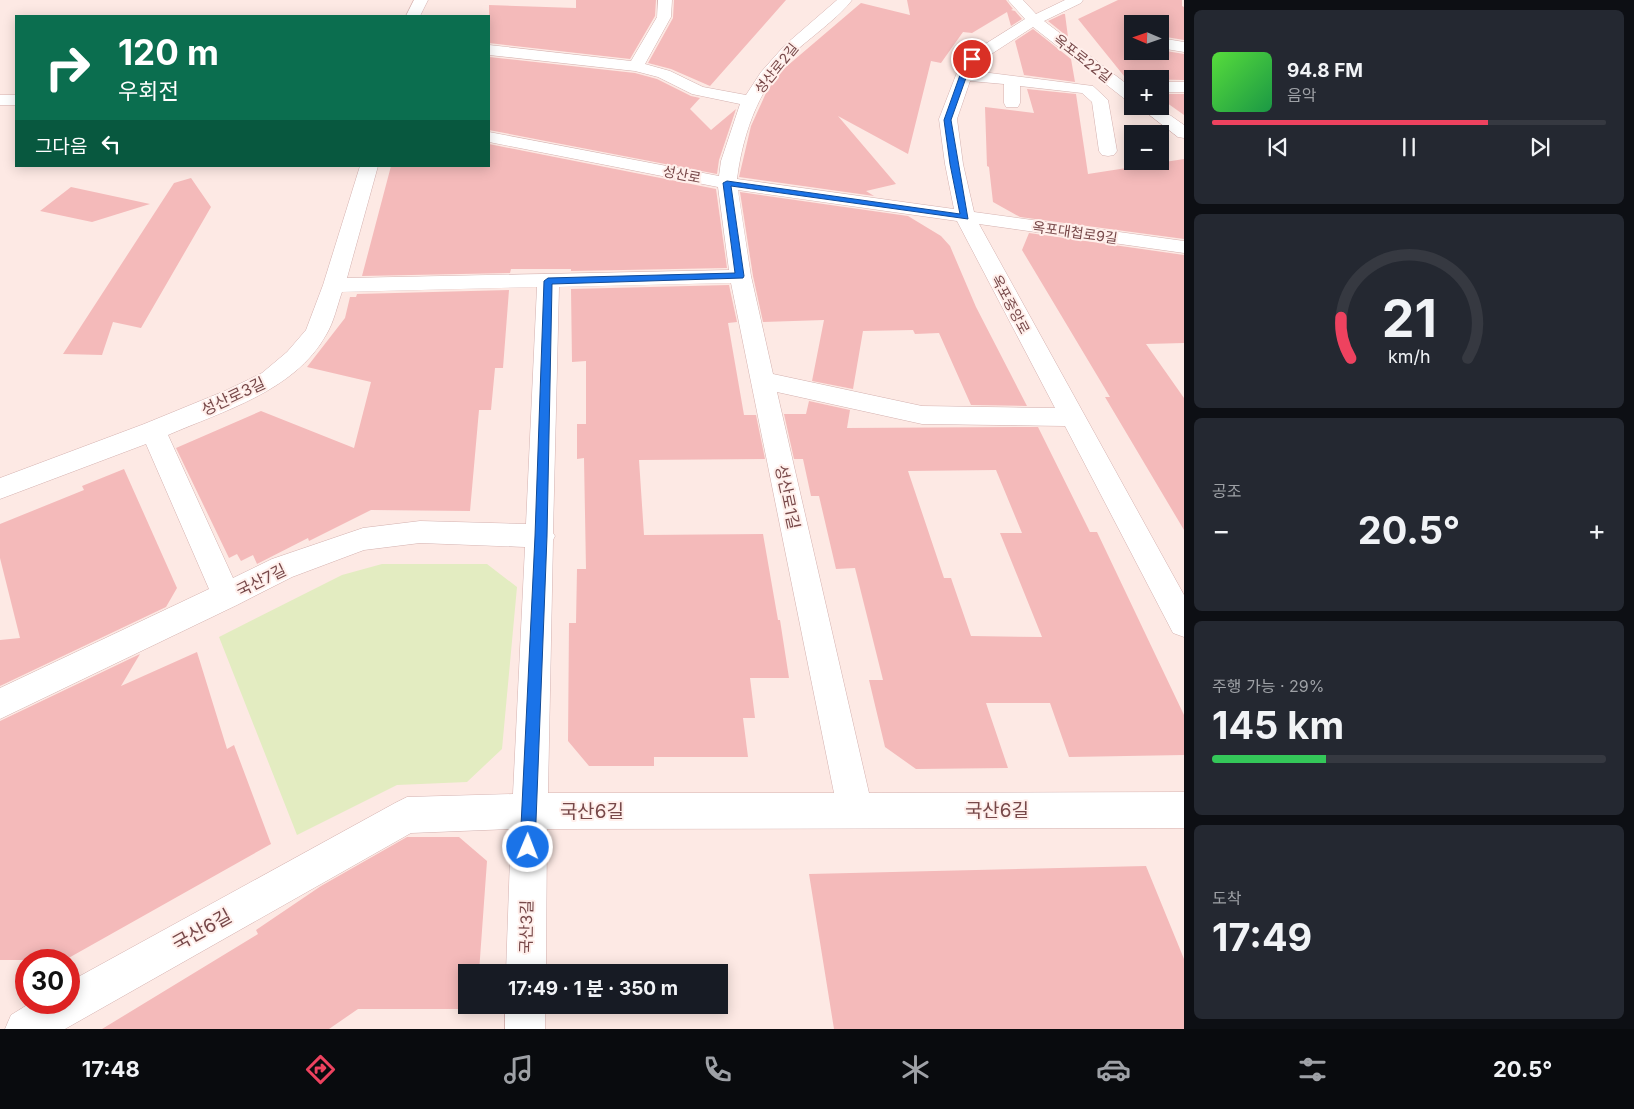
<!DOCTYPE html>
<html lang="ko">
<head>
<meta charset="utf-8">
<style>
  :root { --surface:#171b24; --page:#242831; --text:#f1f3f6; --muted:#9ea1a6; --line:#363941; --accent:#ee425f }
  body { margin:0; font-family:Inter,"Noto Sans KR",sans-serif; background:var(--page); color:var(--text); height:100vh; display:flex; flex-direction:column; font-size:19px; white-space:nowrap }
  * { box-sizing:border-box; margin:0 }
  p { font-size:16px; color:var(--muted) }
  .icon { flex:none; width:28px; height:28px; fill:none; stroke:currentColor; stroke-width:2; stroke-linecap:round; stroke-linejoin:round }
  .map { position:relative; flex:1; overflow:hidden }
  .sheet { display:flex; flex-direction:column; gap:10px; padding:10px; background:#0d0f14; width:450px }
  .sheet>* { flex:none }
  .hud { position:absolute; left:15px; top:15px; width:475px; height:152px; border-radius:0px; box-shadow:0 2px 12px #0003; background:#0b6e4f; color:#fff; overflow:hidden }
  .needle { width:32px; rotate:272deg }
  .controls { position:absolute; left:1124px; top:15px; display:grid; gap:10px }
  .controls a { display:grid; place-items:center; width:45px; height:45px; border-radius:0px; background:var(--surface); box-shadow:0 2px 12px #0003; font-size:25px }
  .speed { position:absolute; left:15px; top:949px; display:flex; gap:10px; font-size:25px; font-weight:700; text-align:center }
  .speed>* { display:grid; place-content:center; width:65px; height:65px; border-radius:50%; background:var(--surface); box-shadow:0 2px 12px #0003; line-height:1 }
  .speed .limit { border:8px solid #d22; background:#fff; color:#111 }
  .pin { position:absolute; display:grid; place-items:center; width:42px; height:42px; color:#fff; margin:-21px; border:2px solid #fff; border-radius:50%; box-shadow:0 1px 5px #0007 }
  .me { position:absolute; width:55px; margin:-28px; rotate:1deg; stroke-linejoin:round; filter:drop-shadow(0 0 4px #0008) }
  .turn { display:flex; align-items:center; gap:18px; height:105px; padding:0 20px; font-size:22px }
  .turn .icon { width:65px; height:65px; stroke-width:2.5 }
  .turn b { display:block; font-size:35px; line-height:42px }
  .then { display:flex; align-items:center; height:48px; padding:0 20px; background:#0003; gap:10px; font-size:19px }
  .big { font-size:38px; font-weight:700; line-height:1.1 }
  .sheet .tile { flex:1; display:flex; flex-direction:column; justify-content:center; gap:8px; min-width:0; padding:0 18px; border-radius:8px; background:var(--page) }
  .sheet .dial { align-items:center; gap:0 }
  .dial svg { height:130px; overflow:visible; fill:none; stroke:var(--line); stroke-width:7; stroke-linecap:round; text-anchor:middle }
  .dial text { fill:var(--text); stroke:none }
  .song { display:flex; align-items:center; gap:15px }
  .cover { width:60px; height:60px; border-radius:8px; background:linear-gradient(135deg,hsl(110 70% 55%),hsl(140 70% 35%)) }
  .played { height:5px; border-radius:2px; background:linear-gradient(90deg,var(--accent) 70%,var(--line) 70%) }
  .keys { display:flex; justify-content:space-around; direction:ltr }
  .heat { display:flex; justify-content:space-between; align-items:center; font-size:28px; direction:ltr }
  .charge { height:8px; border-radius:4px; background:linear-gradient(90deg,#34c759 29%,var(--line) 0) }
  .trip { position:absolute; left:458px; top:964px; width:270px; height:50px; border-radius:0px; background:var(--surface); box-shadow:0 2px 12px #0003; font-weight:700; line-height:50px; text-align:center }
  .dock { display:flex; height:80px; justify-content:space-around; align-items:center; background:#090b0e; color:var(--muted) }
  .dock .icon { width:35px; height:35px }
  .dock .on { color:var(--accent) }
  .dock b { font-size:22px; color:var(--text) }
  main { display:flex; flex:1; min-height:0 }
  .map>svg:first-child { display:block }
</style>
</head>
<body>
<main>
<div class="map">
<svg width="1184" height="1029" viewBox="0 0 1184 1029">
  <rect width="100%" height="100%" fill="#fde9e4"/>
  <path fill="#e3ecc1" d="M382 564H487L517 587 502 749 467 782 397 785 297 835 219 637 342 575Z"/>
  <path fill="#f4baba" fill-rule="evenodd" d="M576 0H656L655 16 630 59 489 43V5L576 8Z
    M674 0H786L710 86 671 69 648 63 673 18Z
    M907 0H1006L1013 9 1011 10 1015 11 1022 19 1011 26 1007 12 972 33 963 32 941 63 931 61 908 154 838 116 896 184 866 191 874 196 739 177 751 126 766 93 780 72 861 3 910 15Z
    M1118 0H1182V6L1184 7V40L1160 36V24H1132V51L1160 50 1184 54V80L1132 79 1124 76 1078 19Z
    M1063 14H1065L1068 37 1048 21Z
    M1033 29 1071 59 1075 82 1024 75 1015 41Z
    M489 57 635 73 657 79 691 96 700 98 690 109 711 130 736 109 719 160 717 174 489 130Z
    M1027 89 1076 94 1088 174 1184 159V239L1020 217 993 202 989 167 987 166 985 107 1034 113Z
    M1160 94H1184V115L1160 98Z
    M489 144 716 189 727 268 571 271V269H511L510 273 362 276 391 166H489Z
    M191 178 211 207 141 328 113 322 102 355 63 354 174 183Z
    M71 187 150 204 92 222 40 211Z
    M740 192 908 216 941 236 950 246 976 307 1027 406 971 405 939 333 915 334 913 330 863 331 853 389 812 381 824 320 763 322 753 276Z
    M1029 233 1184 255V343L1146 344 1184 398V530L1105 397H1110L1022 250Z
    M729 285 737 322 728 323 744 415H756L765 459 639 460 644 535 763 534 778 620H780L789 678H750L755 718H743L748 757H654V766H589L568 741 569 623H576L577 569H586L584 458 577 459V424H586V361L572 362 571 289Z
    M509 290 503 368H495L491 410H479L470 511 371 510 309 541 308 538 257 564 253 555 241 561 237 554 229 558 176 448 261 411 354 448 371 382 307 367 345 318 350 297H356L357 294Z
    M809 401 850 410 847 428 1038 427 1090 532H1097L1184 715V755L1069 757 1050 703H986L1008 768 916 769 885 747 869 680H883L855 568 836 569 819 496H811L803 459H794L784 414H806ZM996 470 1022 533H1000L1042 637 971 636 951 578H944L908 471Z
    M124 469 177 588 166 607 0 686V640L20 638 0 558V524L84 490 82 486Z
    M197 652 227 749 234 745 271 844 65 960H0V721L140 654 121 686Z
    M407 837H459L487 861 479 972H466V1005H476V1009H358L329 1029H102L258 934 256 930 321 886Z
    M1146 866 1184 959V1029H834L809 874Z"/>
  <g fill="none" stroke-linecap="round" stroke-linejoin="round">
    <defs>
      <path id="minor" d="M414 0H428L420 16H406Z
        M658 0H672L671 17 645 64 670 71 703 87 746 95 761 72 785 45 837 0H852C840 16 814 35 798 49 761 82 743 131 737 179L954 209 945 164 939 119 956 75 966 56 1025 19 1008 0H1023L1036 14 1065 0H1083L1081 3 1044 21 1132 88V101L1126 100 1033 27 979 62 974 71 1093 86 1108 100 1117 151 1114 155 1108 156 1102 155 1099 151 1092 102 1082 93 1020 86V103L1018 107H1006L1004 103V84L970 81 957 119 963 164 974 212 1184 241V253L979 224 1184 595V637L1173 633 1065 426 922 424 777 392 869 793 1184 792V828L547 829 546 972H506L511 829 411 833 65 1029H5L11 1015 32 1002H69V982L395 803 407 797 513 794 525 547 420 543 364 550 292 577 237 605 0 719V688L209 589 146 444 0 499V478L144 424 227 390 262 373 287 352 306 330 323 285 360 166H378L347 278 729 270 718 187 489 142V132L719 176 721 161 740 104 692 94 658 77 635 71 489 55V45L631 61 657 17ZM738 190 957 221 1055 408 922 406 773 374 751 276ZM731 283 834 793H548L553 540 555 536 553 533 559 287ZM537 287 526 524 420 521 363 528 272 559 233 578 168 435C223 411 295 391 326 335 334 322 337 306 342 292Z
        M1160 38 1184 42V52L1160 48Z
        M1160 82H1184V92H1160Z
        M0 95H16V105H0Z
        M1138 106H1157L1184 125V138L1178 137Z
        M505 1005H545V1029H505Z"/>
    </defs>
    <use href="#minor" stroke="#d4b1af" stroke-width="1"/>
    <use href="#minor" fill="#fff" fill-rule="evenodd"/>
  </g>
  <path fill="#1a73e8" stroke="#114b97" d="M970 58 976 59 967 75 951 120 968 219 731 186 744 276 743 278 552 284 547 536 535 847 533 852 528 854 523 852 520 847 535 536 544 281 548 278 735 273 723 183 727 181 960 214 950 164 944 120 960 75Z"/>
  <g text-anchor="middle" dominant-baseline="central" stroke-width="4" stroke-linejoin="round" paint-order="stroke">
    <g font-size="14" fill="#774849" stroke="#ffefeb">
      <text transform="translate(1083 58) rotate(38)">옥포로22길</text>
      <text transform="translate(776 68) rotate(-51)">성산로2길</text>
      <text transform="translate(682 174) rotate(11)">성산로</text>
      <text transform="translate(1075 232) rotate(8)">옥포대첩로9길</text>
      <text transform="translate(1011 304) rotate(62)">옥포중앙로</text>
    </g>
    <g font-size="16" fill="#774849" stroke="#ffefeb">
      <text transform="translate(233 396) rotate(-25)">성산로3길</text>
      <text transform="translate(788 497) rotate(78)">성산로1길</text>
      <text transform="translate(261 580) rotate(-26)">국산7길</text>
      <text transform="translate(526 927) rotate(-89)">국산3길</text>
    </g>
    <g font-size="19" fill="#774849" stroke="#ffefeb">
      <text x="997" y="810">국산6길</text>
      <text x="592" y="811">국산6길</text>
      <text transform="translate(202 930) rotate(-29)">국산6길</text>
    </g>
  </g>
</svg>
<div class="controls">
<a><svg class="needle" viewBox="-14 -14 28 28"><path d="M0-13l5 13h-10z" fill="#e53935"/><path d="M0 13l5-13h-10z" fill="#9ea1a6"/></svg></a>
<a>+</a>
<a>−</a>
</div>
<div class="speed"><div class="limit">30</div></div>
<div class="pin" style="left:972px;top:59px;background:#d93025"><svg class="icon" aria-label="arrive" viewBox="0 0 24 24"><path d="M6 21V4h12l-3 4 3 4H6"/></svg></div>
<svg class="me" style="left:528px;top:847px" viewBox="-20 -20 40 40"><circle r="17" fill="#1a73e8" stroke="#fff" stroke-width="3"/><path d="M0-11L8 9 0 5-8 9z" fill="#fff"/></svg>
<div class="trip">17:49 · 1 분 · 350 m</div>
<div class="hud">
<div class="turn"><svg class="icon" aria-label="right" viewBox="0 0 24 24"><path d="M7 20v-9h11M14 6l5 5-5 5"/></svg><div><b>120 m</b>우회전</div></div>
<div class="then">그다음<svg class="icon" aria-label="left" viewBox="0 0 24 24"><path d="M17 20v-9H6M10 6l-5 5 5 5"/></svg></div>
</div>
</div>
<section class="sheet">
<div class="tile">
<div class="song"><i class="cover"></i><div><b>94.8 FM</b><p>음악</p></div></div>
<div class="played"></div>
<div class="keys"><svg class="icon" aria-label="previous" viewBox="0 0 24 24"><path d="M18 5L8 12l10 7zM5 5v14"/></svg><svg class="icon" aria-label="pause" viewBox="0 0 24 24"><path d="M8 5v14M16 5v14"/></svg><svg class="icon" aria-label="next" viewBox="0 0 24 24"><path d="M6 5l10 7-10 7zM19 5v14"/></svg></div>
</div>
<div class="tile dial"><svg viewBox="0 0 100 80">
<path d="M14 69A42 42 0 1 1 86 69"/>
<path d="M14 69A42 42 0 0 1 8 44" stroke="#ee425f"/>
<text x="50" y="56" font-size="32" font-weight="700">21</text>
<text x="50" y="72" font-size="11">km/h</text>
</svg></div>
<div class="tile"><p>공조</p>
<div class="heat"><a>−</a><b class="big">20.5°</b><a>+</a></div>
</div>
<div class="tile"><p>주행 가능 · 29%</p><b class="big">145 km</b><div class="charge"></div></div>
<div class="tile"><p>도착</p><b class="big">17:49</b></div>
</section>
</main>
<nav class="dock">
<b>17:48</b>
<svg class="icon on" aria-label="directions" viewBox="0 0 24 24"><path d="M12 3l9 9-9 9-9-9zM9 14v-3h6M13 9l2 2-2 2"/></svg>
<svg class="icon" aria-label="music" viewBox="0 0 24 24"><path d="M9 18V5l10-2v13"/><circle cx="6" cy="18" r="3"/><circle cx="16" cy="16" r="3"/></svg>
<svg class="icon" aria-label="phone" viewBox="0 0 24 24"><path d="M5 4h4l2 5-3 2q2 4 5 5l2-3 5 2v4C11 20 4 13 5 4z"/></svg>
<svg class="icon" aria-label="climate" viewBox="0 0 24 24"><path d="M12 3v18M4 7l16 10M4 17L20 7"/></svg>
<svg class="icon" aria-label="car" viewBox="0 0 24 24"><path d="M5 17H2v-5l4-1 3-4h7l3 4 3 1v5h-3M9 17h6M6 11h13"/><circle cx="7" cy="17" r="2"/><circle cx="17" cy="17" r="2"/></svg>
<svg class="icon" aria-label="filters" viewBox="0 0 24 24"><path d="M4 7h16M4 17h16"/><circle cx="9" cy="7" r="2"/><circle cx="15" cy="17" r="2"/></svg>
<b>20.5°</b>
</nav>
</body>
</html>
